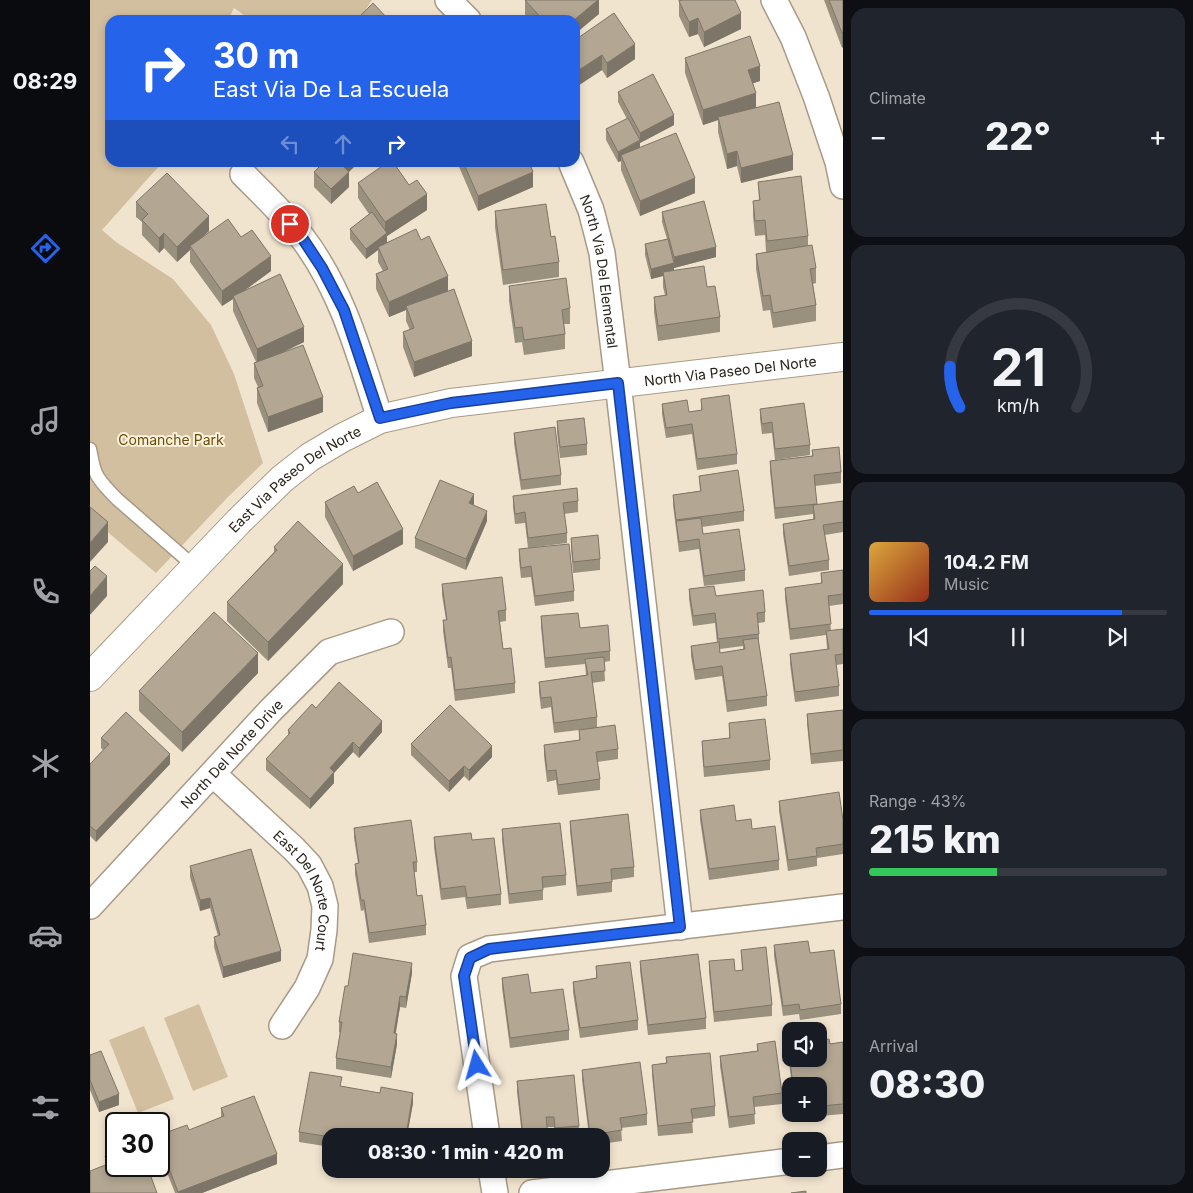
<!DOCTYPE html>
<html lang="en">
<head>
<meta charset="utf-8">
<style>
  :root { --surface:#171b24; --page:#20242c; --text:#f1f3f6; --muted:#9ea1a6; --line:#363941; --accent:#2563eb }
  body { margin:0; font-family:Inter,sans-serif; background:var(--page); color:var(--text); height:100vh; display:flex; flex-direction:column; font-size:19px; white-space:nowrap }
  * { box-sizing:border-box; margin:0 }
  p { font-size:16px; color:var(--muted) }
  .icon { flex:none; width:28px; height:28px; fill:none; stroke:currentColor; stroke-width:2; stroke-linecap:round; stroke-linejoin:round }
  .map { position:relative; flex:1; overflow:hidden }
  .side { display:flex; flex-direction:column; gap:8px; padding:8px; background:#0d0f14; width:350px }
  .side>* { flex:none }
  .banner { position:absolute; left:15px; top:15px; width:475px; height:152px; border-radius:15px; box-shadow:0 2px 8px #0003; background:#2563eb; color:#fff; overflow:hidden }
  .fabs { position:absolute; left:692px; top:1022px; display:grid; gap:10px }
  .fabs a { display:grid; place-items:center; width:45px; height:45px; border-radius:10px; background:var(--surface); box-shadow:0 2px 8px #0003; font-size:25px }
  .speed { position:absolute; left:15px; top:1112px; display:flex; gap:10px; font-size:25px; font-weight:700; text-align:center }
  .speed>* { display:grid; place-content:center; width:65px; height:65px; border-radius:50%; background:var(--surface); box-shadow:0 2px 8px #0003; line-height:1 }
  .speed .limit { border:2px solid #111; border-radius:8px; background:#fff; color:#111 }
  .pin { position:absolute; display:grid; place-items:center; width:42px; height:42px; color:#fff; margin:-21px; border:2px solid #fff; border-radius:50%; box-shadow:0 1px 5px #0007 }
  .me { position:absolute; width:55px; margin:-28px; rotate:352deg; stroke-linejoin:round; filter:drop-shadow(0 0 4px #0008) }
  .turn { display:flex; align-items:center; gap:18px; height:105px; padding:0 25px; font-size:22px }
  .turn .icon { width:65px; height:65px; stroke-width:2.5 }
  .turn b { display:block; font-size:35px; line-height:42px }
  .lanes { display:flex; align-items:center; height:48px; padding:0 25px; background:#0003; justify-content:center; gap:25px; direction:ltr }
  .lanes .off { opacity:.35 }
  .big { font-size:38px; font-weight:800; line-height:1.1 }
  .side .card { flex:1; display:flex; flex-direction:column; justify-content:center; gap:8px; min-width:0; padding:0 18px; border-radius:15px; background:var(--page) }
  .side .dial { align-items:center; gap:0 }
  .dial svg { height:130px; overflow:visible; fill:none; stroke:var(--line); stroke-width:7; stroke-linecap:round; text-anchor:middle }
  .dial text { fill:var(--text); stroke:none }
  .song { display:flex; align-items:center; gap:15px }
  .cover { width:60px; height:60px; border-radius:8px; background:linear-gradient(135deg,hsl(40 70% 55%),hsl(10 70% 35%)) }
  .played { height:5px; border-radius:2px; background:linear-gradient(90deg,var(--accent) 85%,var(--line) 85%) }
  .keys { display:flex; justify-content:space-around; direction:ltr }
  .heat { display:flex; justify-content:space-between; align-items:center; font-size:28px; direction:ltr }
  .charge { height:8px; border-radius:4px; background:linear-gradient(90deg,#34c759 43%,var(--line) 0) }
  .trip { position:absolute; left:232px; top:1128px; width:288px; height:50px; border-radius:15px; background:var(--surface); box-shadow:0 2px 8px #0003; font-weight:800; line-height:50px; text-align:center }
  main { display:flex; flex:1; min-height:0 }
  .dock { display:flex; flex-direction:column; width:90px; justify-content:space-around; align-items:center; background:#090b0e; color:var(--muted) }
  .dock .icon { width:35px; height:35px }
  .dock .current { color:var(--accent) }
  .dock b { font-size:22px; color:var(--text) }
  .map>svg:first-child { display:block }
</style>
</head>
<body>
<main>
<nav class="dock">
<b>08:29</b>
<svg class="icon current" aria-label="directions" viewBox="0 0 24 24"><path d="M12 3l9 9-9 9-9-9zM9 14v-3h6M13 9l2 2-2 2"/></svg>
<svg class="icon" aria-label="music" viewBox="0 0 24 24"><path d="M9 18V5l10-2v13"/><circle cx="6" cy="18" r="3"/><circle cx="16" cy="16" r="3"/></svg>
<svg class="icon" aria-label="phone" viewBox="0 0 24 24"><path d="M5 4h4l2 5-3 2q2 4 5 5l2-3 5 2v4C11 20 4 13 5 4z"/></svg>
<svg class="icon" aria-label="climate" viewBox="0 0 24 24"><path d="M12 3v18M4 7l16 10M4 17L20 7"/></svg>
<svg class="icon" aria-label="car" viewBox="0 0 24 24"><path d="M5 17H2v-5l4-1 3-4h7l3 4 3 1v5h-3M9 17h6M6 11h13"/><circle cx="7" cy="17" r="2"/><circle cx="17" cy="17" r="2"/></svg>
<svg class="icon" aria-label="filters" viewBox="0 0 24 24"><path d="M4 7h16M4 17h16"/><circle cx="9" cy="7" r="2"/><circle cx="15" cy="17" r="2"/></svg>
</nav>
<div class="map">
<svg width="753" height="1193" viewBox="0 0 753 1193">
  <rect width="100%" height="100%" fill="#f1e4cf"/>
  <path fill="#d2bf9f" d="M0 0H282L269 20H161L144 8 138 20H20V162L74 163 70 165 12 230 26 242 83 279 121 325 144 374 173 463 137 498 66 573 0 517Z
    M109 1004 138 1077 103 1091 74 1018Z
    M54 1026 84 1099 48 1113 19 1040Z"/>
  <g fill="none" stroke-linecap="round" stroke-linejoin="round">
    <defs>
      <path id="service" d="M0 449C2 458 3 469 8 477 13 485 20 492 27 499L105 567"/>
      <g id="minor">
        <path d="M358 0 378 20"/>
        <path d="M684 0 703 37 726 96 748 162 753 186"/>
        <path id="s1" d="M481 162 501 210 512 253 528 383 590 927"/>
        <path d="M153 174C173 194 194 214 211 236 252 289 270 356 290 419"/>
        <path id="s2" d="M123 774 204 849 219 865 230 886 235 906 234 930 230 959 217 988 192 1026"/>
        <path id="s3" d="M0 906 181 710 239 652 301 632"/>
        <path d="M397 1136 374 976 380 957 399 949 753 907"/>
        <path d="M729 1158 753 1155"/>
        <path d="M401 1169 405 1193"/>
        <path d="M442 1193 701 1161"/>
      </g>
      <g id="tertiary">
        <path id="s4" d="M0 677 149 521 192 479 220 457 252 438 290 419 361 403 753 357"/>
      </g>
    </defs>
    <use href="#service" stroke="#a79b88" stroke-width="15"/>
    <use href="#minor" stroke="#a79b88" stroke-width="28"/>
    <use href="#tertiary" stroke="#a79b88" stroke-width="30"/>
    <use href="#service" stroke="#fff" stroke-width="12"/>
    <use href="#minor" stroke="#fff" stroke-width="25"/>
    <use href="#tertiary" stroke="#fff" stroke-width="28"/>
  </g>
  <path fill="#9a907e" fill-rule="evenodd" d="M435 0H509V14L485 20H440L435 15Z
    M588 0H645L651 29 614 47 608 34 599 37 589 16V1Z
    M734 0H753L752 48Z
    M485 40 545 59 517 78 512 70 486 87 485 85Z
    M595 58 670 81 663 83 666 107 703 170 651 183 647 166 637 169 628 132V120L613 125 595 73Z
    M528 92 584 125 550 143V148L605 193 550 216 531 170V161L528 162 516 140V129L537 119 528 102Z
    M231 162H269L259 172V187L241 204 224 187V172L232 164Z
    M367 162H439L443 187 388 211Z
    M668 182 718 236V246L726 268V283L723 284 726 305V321L683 328 680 310 673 311 666 269V254L676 252 675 235 665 236 663 216V201L669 200Z
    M268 183 319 185 337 210 297 236V242L331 240 358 291 382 356 324 377 313 347V332L320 330 316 321V310L299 317 286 289V274L293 271 288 262V250L276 259 260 239V229L279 214 268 198Z
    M46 202 119 231 112 237H151L181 271 154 291 214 342 194 352 233 412 178 432 167 403V388L168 387 164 378V363L166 362 143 311V299L132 306 100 262V250L87 262 74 248 69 253 52 235V222L46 217Z
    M405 211 461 237 469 262V277L413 285 405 227Z
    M572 212 626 257 584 268V270L617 287 630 317V332L568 341 564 312V297L575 295 573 287V276L561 279 555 255V244L577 239 572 222Z
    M419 286 480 308V324H474L475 334V349L434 355 432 342 425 343 419 301Z
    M611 399 647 454V464L607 470 602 434 576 438 572 414V404L599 412 611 410Z
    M670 409 720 445V455L685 460 682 433 672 434 670 419Z
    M467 421 497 444V455L470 458 467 432Z
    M424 433 471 475V485L431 490 424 443Z
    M722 450 751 472V483L725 486 727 505 753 501V532L735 535 739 560V570L699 576 693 534V524L723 519V514L685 519 680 471V461L722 456Z
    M609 476 654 511V521L612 527 613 534 655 570V581L614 586 609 549 589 552 583 505V495L610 491Z
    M423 496 488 501V512L474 514 477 533V543L438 548 435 523 425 524 423 507Z
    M235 502 313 544 263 571 235 517Z
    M384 504 383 505 397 521 376 570 325 548V538Z
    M481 538 510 559V570L483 573 481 548Z
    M184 547 253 584 178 661 137 621V602L184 552Z
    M429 549 484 591V601L445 606 441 577 431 578 429 560Z
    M753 570V604L739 606 741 631 753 629V664L746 665 749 686V696L705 702 700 664V654L737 649 736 635 700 640 695 598V588L731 584V573Z
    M352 584 416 610V621L410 622 413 649 425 683V693L365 701 361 668H358L353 631V620H356L352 595Z
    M599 589 675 612V622L668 623 669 634V644L677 696V706L637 712 632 676 605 680 601 656V646L627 643 625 623 603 626 599 599ZM653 646V649L630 653V649Z
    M451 616 490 628 520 651V661L514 662 515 681 502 683 507 717V727L528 749V759L507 762 510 779V790L468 795 466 780 457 782 454 756V745L489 740V730L464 733 461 707 451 709 449 692V682L496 675 495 664 455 668 451 627Z
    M168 673 92 752 49 711V691Z
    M226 708 292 732 269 758 263 752 244 773V783L220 809 176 770V759L198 736V730Z
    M753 710V761L721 764 717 724V714Z
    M639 723 680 760V770L614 777 612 752V741L639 739Z
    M11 738 80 764 6 842 0 836V764L13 750 11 748Z
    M321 744 402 757 379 781 374 776 359 792 321 755Z
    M689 801 753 820V854L727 858V866L698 871 689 811Z
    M610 810 646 821 662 829 689 860V870L619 880 610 820Z
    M480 821 544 867V877L522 880V892L487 896 480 831Z
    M264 828 327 862V872H324L327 896 336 925V935L279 943 274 910 271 911 265 874V864L268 863 264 838Z
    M412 829 476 875V885L453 888V900L419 904 412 840Z
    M344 837 382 840 411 894V905L377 909 375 897 351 900 344 847Z
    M100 866 191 961 133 978 124 947V937L128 936 120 908 110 911 100 877Z
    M684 945 720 953 751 1004V1014L710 1020 709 1014 693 1016 684 956Z
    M651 950 682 1005V1016L624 1022 619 972V961L645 971 652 970Z
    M550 961 616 1018V1029L558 1035 550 971Z
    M506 966 548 1020V1030L490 1038 483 992V982L506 978Z
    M322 973 316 1008 310 1007 305 1034 307 1044 301 1078 246 1069V1058L250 1033 249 1032V1022L258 986Z
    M412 978 441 993 479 1030V1040L420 1048 412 988Z
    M753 1042V1114L730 1116 729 1106V1086H702L698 1054V1044H740Z
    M667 1044 692 1093V1104L664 1107 665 1124 639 1128 630 1066V1056L667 1051Z
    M0 1055 29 1105 9 1112 0 1090Z
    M576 1057 625 1106V1116L602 1119 603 1133 568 1136 562 1075V1065L576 1063Z
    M492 1070 557 1114V1125L531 1128 532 1141 511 1144V1136H499L492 1080Z
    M427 1081 489 1126V1136H465L464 1127H457L458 1136H432L427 1092Z
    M252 1086 323 1103 317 1136H241V1147L209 1142V1132Z
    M131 1108 187 1164 112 1193H85L69 1152V1135L99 1130 131 1118Z
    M15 1156 67 1193 15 1165Z"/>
  <path fill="#7d7567" d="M508 0H509V14L485 34V20H484Z
    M651 13V29L614 47V32Z
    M608 18V34L599 37V22Z
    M753 32V47L752 48V33Z
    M545 44V59L517 78V63Z
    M512 55V70L486 87V72Z
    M670 66V81L658 85V70Z
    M666 93V108L628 117V120L613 125V110Z
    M584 115V125L550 143V151L531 155V161L528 162V152L550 141V133Z
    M647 151V166L637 169V154Z
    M703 155V170L651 183V168Z
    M253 162H269L251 179V164Z
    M259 172V187L241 204V189Z
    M443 172V187L388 211V196Z
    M605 178V193L550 216V201Z
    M337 194V210L297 236V243L288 247V250L276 259V249L295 234V222Z
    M119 216V231L101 248 100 246V250L87 262V247Z
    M74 233V248L69 253V238Z
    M626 247V257L584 268V274L573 272V276L561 279V269L584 263V257Z
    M181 256V271L144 298 143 296V299L132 306V291Z
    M358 276V291L316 306V310L299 317V302Z
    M214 327V342L167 364V349Z
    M382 341V356L324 377V362Z
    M233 397V412L178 432V417Z
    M384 494V504L379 514V503Z
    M397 511V521L376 570V559Z
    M18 522V542L0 562V543Z
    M313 529V544L263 571V556Z
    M253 564V584L178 661V642Z
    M17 576V596L0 615V596Z
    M168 653V673L92 752V732Z
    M292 721V732L269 758V748Z
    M263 742V752L244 773V783L220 809V799L240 768Z
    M402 746V757L379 781V770Z
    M80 754V764L6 842V831Z
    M374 766V776L359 792V781Z
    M120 898V908L110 911V900Z
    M191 951V961L133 978V967Z
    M322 963V973L316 1008V997Z
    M310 996V1007L304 1044V1033Z
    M307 1034V1044L301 1078V1067Z
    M323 1093V1103L317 1136H316Z
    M29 1094V1105L9 1112V1102Z
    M187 1154V1164L112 1193H88V1192Z"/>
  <path fill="#b3a793" stroke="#7d7567" d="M435 0H508L484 20H453Z
    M592 0H645L651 13 614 32 608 18 599 22 589 1Z
    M739 0H753V32L752 33Z
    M283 3 299 20H266Z
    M524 13 545 44 517 63 512 55 486 72 485 70V40Z
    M660 36 670 66 658 70 666 93 613 110 595 58Z
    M563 74 584 115 550 133 528 92Z
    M689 102 703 155 651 168 647 151 637 154 628 117Z
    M538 118 550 140 528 152 516 129Z
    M586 133 605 178 550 201 531 155Z
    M234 162H253L251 164 259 172 241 189 224 172Z
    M298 162H303L319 185 327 180 337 194 295 222 268 183Z
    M373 162H439L443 172 388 196Z
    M77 173 119 216 87 247 74 233 69 238 52 220 58 214 46 202Z
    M711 176 718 236 677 241 675 220 665 221 663 201 670 200 668 182Z
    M614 201 626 247 584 257 572 212Z
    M456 204 461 237 465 236 469 262 413 270 405 211Z
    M282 212 297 233 276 249 260 229Z
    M138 219 151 237 162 230 181 256 132 291 100 246Z
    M326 229 331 240 339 236 358 276 299 302 286 274 298 269 288 247Z
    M578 239 584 263 561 269 555 244Z
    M722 245 726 268 720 269 726 305 683 313 680 295 673 296 666 254Z
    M614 266 617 287 625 286 630 317 568 326 564 297 577 295 573 272Z
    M190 274 214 327 167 349 143 296Z
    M476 278 480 308 472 310 475 334 434 340 432 327 425 328 419 286Z
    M364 289 382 341 324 362 313 332 324 328 316 306Z
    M213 345 233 397 178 417 167 388 173 386 164 363Z
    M639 395 647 454 607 459 602 424 576 428 572 404 597 400 599 412 612 410 611 399Z
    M714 403 720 445 685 449 682 422 672 424 670 409Z
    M494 418 497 444 470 447 467 421Z
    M465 427 471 475 431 480 424 433Z
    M749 447 751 472 724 475 727 504 685 508 680 461 723 456 722 450Z
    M648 470 654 511 586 520 583 495 611 491 609 476Z
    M350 480 384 494 379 503 397 511 376 559 325 538Z
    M287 482 313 529 263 556 235 502 264 486 268 493Z
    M487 488 488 501 473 503 477 533 438 538 435 512 425 514 423 496Z
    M753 501V522L733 525 739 560 699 566 693 524 725 519 723 505Z
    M0 507 18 522 0 543Z
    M611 518 613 534 649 529 655 570 614 576 609 539 589 542 586 521Z
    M208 521 253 564 178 642 137 602 187 550 184 547Z
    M508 535 510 559 483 562 481 538Z
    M479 544 484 591 445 596 441 566 431 568 429 549Z
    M5 566 17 576 0 596V571Z
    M753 570V594L738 596 741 624 700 629 695 588 732 583 731 573Z
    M412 577 416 610 408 611 413 649 421 648 425 683 365 690 361 657 358 658 353 620H357L352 584Z
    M624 586 626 596 673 590 675 612 667 613 669 634 628 639 625 613 603 616 599 589Z
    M124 612 168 653 92 732 49 691Z
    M488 613 490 628 518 625 520 651 455 658 451 616Z
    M753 629V654L745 655 749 686 705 692 700 654 739 649 736 631Z
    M668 638 677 696 637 701 632 666 605 670 601 646 629 642 630 653 655 649 653 640Z
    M514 657 515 671 501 672 507 717 464 723 461 697 451 698 449 682 498 675 495 659Z
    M249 682 292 721 269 748 263 742 240 768 244 772 220 799 176 759 200 733 198 730 222 704 226 708Z
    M360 705 402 746 379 770 374 766 359 781 321 744Z
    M753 710V750L721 754 717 714Z
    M36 712 80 754 6 831 0 826V764L19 744 11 738Z
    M675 719 680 760 614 767 612 741 640 738 639 723Z
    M525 725 528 749 506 752 510 779 468 785 466 770 457 771 454 745 490 740 489 730Z
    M749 792 753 820V844L726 848 727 856 698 860 689 801Z
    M644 805 646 821 661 819 662 829 685 826 689 860 619 869 610 810Z
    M538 814 544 867 521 869 522 882 487 886 480 821Z
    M321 820 327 862H323L327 896 332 895 336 925 279 933 274 900H271L265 864 269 863 264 828Z
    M470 823 476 875 452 877 453 890 419 894 412 829Z
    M381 833 382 840 404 838 411 894 377 898 375 886 351 889 344 837Z
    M161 849 191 951 133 967 124 937 130 935 120 898 110 900 100 866Z
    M718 941 720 953 744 950 751 1004 710 1010 709 1004 693 1006 684 945Z
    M676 947 682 1005 624 1012 619 961 644 959 645 971 653 970 651 950Z
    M263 953 322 963 316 997 310 996 304 1033 307 1034 301 1067 246 1058 252 1022H249L255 986H258Z
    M608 954 616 1018 558 1025 550 961Z
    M540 962 548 1020 490 1028 483 982 507 978 506 966Z
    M438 974 441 993 473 989 479 1030 420 1038 412 978Z
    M739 1039 740 1044 753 1042V1104L730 1106 729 1086H703L698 1044H701V1059H729V1041Z
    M685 1041 692 1093 663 1097 665 1114 639 1117 630 1056 668 1051 667 1044Z
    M11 1051 29 1094 9 1102 0 1080V1055Z
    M620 1053 625 1106 601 1109 603 1122 568 1126 562 1065 577 1063 576 1057Z
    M550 1062 557 1114 530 1118 532 1130 500 1135 492 1070Z
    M220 1072 252 1077 250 1086 290 1093 291 1087 323 1093 316 1136 241 1137 209 1132Z
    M484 1075 489 1126 465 1128 464 1117H456L458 1136H433L427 1081Z
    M164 1096 187 1154 88 1192 69 1142V1135L97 1125 99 1130 134 1116 131 1108Z
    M26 1152V1166H57L67 1193H0V1171L18 1164 15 1156Z
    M716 1191V1193H701Z"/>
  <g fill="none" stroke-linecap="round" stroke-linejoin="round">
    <defs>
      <path id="route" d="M200 224 211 236 232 268 254 310 290 418 361 403 528 383 590 927 399 949 380 958 374 976 387 1065"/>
    </defs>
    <use href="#route" stroke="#184099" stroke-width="12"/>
    <use href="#route" stroke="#2563eb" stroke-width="9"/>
  </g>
  <g text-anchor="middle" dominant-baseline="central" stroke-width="4" stroke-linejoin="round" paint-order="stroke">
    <g font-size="14" fill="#29241c" stroke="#fef2dc">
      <text stroke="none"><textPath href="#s1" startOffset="114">North Via Del Elemental</textPath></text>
      <text stroke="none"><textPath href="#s4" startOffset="745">North Via Paseo Del Norte</textPath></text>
      <text stroke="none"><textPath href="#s4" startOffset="286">East Via Paseo Del Norte</textPath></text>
      <text stroke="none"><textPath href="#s3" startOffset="208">North Del Norte Drive</textPath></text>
      <text stroke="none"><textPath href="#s2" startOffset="154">East Del Norte Court</textPath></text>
    </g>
    <g font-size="14" fill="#6a4c0b" stroke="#fef2dc">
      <text x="81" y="439">Comanche Park</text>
    </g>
  </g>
</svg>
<div class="fabs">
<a><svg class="icon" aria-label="sound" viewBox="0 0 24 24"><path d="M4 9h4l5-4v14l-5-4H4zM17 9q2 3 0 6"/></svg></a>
<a>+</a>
<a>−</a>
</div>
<div class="speed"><div class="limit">30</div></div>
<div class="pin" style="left:200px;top:224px;background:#d93025"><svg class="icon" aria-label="arrive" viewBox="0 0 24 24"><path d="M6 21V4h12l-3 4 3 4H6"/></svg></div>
<svg class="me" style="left:387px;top:1065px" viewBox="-20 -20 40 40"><path d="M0-17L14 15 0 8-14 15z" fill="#2563eb" stroke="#fff" stroke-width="4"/></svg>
<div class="trip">08:30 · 1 min · 420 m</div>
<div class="banner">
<div class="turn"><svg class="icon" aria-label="right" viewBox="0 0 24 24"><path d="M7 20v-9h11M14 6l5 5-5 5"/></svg><div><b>30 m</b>East Via De La Escuela</div></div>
<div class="lanes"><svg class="icon off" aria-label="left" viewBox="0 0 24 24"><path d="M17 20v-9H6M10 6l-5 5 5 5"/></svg><svg class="icon off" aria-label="ahead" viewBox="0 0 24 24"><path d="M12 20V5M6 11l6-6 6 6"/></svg><svg class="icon" aria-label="right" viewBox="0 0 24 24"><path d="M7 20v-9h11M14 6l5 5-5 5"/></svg></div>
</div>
</div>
<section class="side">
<div class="card"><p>Climate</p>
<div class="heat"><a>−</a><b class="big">22°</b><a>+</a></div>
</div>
<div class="card dial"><svg viewBox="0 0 100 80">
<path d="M14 69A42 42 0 1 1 86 69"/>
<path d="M14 69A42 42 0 0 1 8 44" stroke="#2563eb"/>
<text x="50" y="56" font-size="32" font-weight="700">21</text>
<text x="50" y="72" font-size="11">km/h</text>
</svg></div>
<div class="card">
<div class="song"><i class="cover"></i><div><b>104.2 FM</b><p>Music</p></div></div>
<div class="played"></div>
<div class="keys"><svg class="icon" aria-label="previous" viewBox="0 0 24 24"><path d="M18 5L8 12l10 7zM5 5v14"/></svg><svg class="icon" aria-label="pause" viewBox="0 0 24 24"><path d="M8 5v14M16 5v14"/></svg><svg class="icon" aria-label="next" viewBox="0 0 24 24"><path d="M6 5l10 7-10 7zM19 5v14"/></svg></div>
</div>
<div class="card"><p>Range · 43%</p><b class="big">215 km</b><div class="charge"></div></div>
<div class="card"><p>Arrival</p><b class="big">08:30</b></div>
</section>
</main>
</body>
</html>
